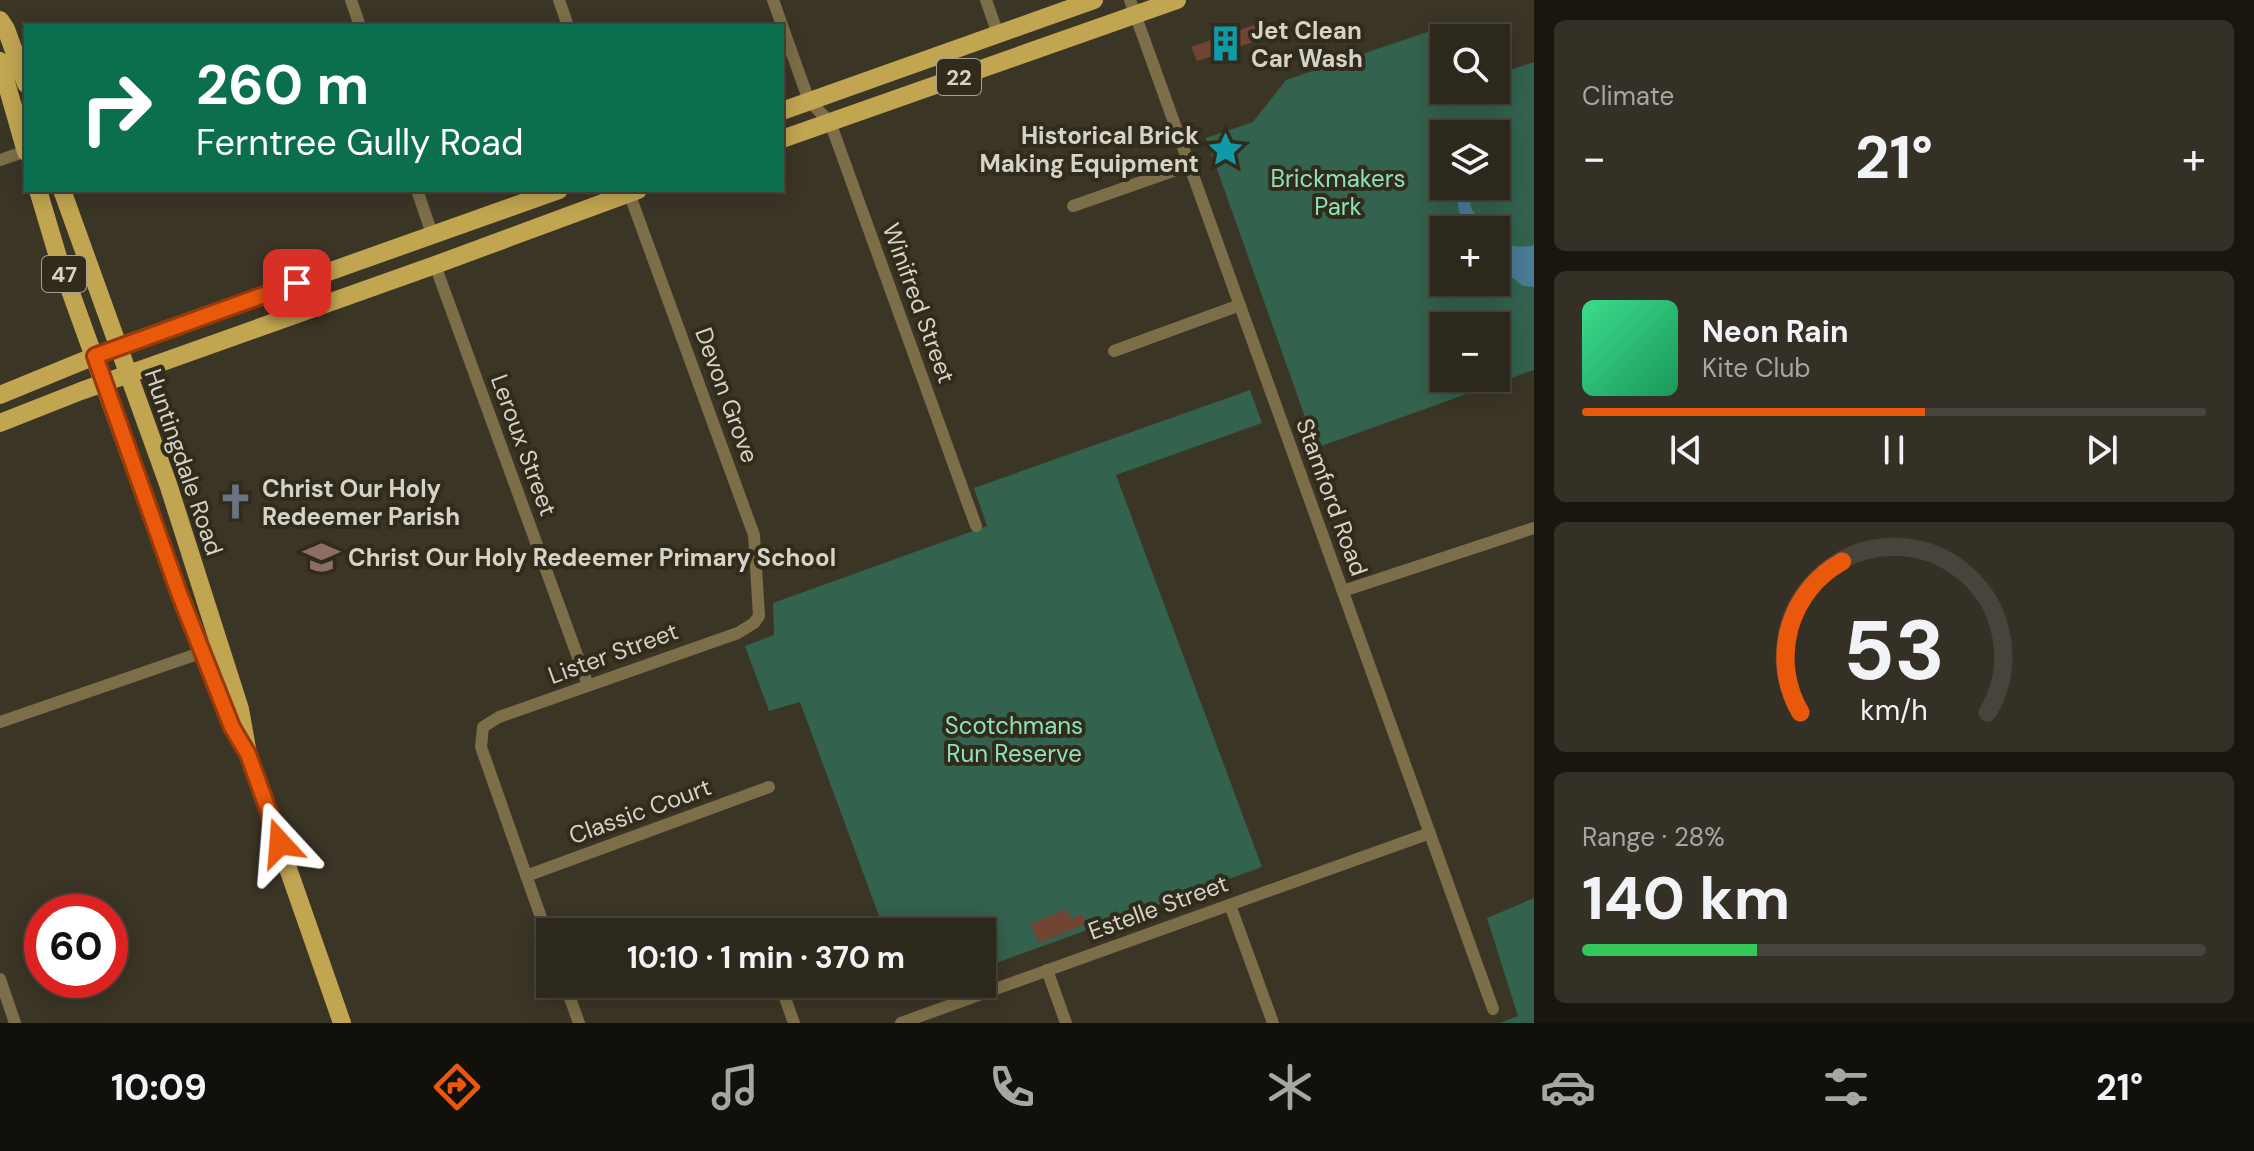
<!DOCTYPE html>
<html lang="en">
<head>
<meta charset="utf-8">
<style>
  :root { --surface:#2c281c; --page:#343025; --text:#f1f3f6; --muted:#a6a6a3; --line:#48443b; --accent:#ea580c }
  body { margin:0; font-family:"DM Sans",sans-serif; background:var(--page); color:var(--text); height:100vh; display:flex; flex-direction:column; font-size:30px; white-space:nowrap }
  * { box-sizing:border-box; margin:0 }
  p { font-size:26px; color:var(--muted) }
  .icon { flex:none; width:44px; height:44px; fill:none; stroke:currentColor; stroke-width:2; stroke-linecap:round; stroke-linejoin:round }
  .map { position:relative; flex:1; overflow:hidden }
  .side { display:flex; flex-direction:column; gap:20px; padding:20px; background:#18160f; width:720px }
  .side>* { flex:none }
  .guide { position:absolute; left:24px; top:24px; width:760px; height:168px; border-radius:0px; box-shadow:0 4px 20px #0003,0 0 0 2px var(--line); background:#0b6e4f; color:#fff; overflow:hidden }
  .buttons { position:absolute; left:1430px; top:24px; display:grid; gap:16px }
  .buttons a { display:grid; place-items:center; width:80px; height:80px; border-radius:0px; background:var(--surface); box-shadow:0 4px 20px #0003,0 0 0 2px var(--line); font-size:40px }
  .speed { position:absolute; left:24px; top:894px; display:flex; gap:16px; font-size:40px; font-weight:700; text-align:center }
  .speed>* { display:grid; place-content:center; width:104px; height:104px; border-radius:50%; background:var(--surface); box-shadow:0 4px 20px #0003,0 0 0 2px var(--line); line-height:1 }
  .speed .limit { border:12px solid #d22; background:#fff; color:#111 }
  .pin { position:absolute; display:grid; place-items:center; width:68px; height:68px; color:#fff; margin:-34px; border-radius:16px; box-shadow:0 4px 12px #0006 }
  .me { position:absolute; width:88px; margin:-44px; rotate:341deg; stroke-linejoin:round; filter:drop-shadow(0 0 6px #0008) }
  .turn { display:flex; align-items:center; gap:28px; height:168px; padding:0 40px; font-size:36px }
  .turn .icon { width:104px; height:104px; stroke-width:2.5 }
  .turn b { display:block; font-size:56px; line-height:68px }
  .big { font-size:60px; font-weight:700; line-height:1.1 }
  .side .tile { flex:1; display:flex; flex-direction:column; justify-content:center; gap:12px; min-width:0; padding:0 28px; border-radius:12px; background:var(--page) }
  .side .dial { align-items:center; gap:0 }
  .dial svg { height:208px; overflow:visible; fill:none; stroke:var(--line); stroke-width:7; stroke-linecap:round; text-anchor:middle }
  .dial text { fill:var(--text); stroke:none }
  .song { display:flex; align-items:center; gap:24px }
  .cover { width:96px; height:96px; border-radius:12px; background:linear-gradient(135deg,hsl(150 70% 55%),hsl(150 70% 35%)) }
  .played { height:8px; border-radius:4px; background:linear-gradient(90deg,var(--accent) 55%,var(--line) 55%) }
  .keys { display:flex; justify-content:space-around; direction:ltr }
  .heat { display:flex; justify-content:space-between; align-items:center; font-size:44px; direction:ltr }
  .charge { height:12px; border-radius:6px; background:linear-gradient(90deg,#34c759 28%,var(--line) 0) }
  .trip { position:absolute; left:536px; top:918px; width:460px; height:80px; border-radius:0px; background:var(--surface); box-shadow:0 4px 20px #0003,0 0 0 2px var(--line); font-weight:700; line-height:80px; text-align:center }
  .dock { display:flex; height:128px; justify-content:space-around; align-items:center; background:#12100b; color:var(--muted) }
  .dock .icon { width:56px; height:56px }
  .dock .current { color:var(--accent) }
  .dock b { font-size:36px; color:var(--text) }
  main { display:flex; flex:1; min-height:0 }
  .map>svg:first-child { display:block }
</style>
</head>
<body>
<main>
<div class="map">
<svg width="1534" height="1023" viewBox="0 0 1534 1023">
  <rect width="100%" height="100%" fill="#3b3526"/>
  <path fill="#33624e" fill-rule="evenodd" d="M1445 26 1449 38H1444V90H1496V75L1534 62V370L1316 448 1206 138 1253 122 1286 80ZM1444 134H1496V186H1444ZM1444 230H1496V282H1444ZM1444 326H1496V378H1444Z
    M1250 390 1262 423 1116 475 1262 867 982 968V932H885L800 702 769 711 745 646 774 635 773 603 987 526 974 488Z
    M1534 898V1023H1500L1518 1016 1487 918Z"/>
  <path fill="#4a7c96" d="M1463 190 1468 195 1472 210 1488 230H1469C1460 218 1456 207 1458 191Z
    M1496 239C1504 247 1523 248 1534 245V287L1523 286 1509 275 1511 257 1496 251Z"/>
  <path fill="#714433" d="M1254 25 1259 40 1197 61 1191 47Z
    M1067 909 1071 919 1082 914 1086 924 1039 943 1030 924Z"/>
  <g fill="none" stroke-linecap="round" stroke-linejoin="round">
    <path stroke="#7c6e48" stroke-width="12" d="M351 0 360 26
      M559 0 568 26
      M773 0 809 101 830 122 976 526
      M986 0 998 34
      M1130 0 1493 1009
      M0 160 26 151
      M417 190 432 234
      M1073 206 1190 165
      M435 265 588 685
      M1114 351 1240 305
      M1343 591 1534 528
      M0 722 209 650
      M526 876 769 787
      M1230 905 1273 1023
      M550 943 481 747 483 727 499 717 738 633 754 623 759 616 754 535 628 190
      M1047 970 1066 1023
      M0 979 15 1023
      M565 984 579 1023
      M780 984 794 1023
      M901 1023 1430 833"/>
    <path stroke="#c1a551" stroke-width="18" d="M0 20 6 29 26 84
      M0 61 26 152
      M782 111 1094 0
      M782 139 1177 0
      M38 190 58 257 179 593 239 738
      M62 190 168 484 240 709 248 754 342 1023
      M0 395 117 347 559 190
      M0 423 81 391 435 265 638 190"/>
  </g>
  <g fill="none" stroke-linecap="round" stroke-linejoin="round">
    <defs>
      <path id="route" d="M280 843 248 754 232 727 179 593 95 356 297 283"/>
    </defs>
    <use href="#route" stroke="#983908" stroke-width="20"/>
    <use href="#route" stroke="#ea580c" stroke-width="14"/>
  </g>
  <defs>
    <symbol id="building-bare" viewBox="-9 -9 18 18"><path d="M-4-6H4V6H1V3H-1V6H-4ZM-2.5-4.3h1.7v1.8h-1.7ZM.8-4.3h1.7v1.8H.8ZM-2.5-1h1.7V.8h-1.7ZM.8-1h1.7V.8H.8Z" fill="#0f9aa8" stroke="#312b1c" stroke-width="2.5" paint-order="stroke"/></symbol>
    <symbol id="sight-bare" viewBox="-9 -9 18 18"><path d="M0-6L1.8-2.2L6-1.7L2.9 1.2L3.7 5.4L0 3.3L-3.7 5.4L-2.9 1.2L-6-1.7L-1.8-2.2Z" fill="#0f9aa8" stroke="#312b1c" stroke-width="2.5" paint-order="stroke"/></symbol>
    <symbol id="church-bare" viewBox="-9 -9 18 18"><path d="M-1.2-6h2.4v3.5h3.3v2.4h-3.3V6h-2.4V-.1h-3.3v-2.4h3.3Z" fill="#6b7280" stroke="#312b1c" stroke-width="2.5" paint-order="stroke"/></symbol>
    <symbol id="school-bare" viewBox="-9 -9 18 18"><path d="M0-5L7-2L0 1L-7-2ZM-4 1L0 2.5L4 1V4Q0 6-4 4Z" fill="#8d6e63" stroke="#312b1c" stroke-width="2.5" paint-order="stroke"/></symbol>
  </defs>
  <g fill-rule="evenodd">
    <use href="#building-bare" x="1200" y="18" width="51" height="51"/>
    <use href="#sight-bare" x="1200" y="124" width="51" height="51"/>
    <use href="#church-bare" x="210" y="476" width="51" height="51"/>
    <use href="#school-bare" x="296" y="532" width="51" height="51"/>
  </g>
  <g text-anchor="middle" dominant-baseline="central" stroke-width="8" stroke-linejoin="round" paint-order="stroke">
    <g fill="#312b1c" stroke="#a4a094" stroke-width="2">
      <rect x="937" y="59" width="44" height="36" rx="6"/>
      <rect x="42" y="256" width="44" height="36" rx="6"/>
    </g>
    <g font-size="22" font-weight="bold" fill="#d5d2c8">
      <text x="959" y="77">22</text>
      <text x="64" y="274">47</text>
    </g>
    <g font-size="24" font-weight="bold" fill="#d5d2c8" stroke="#312b1c" text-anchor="start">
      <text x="1251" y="30">Jet Clean<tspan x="1251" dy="28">Car Wash</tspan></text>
      <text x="1199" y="135" text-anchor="end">Historical Brick<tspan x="1199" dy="28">Making Equipment</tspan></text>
      <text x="262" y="488">Christ Our Holy<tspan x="262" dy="28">Redeemer Parish</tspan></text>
      <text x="348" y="557">Christ Our Holy Redeemer Primary School</text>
    </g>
    <g font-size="24" fill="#8de1bb" stroke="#312b1c">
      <text x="1338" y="178">Brickmakers<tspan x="1338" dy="28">Park</tspan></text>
      <text x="1014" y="725">Scotchmans<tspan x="1014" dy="28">Run Reserve</tspan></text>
    </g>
    <g font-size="24" fill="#d5d2c8" stroke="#312b1c">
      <text transform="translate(919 303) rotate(70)">Winifred Street</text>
      <text transform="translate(727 395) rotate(70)">Devon Grove</text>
      <text transform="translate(524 445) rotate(70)">Leroux Street</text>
      <text transform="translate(184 462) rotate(71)">Huntingdale Road</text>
      <text transform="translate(1332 497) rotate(70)">Stamford Road</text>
      <text transform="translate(613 653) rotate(-20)">Lister Street</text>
      <text transform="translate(640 811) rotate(-20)">Classic Court</text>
      <text transform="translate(1158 907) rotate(-20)">Estelle Street</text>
    </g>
  </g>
</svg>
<div class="buttons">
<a><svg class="icon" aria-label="search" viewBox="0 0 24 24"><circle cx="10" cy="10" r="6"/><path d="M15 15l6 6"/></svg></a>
<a><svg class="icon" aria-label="layers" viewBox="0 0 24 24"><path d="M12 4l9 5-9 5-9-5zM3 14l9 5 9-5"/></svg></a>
<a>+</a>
<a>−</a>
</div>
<div class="speed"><div class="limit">60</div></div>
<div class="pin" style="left:297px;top:283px;background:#d93025"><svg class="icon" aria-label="arrive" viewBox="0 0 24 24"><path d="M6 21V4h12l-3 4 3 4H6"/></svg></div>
<svg class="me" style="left:280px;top:843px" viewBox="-20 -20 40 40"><path d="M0-17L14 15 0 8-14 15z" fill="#ea580c" stroke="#fff" stroke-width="4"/></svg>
<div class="trip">10:10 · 1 min · 370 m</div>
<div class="guide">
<div class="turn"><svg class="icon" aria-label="right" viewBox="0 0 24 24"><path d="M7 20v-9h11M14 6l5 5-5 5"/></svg><div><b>260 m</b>Ferntree Gully Road</div></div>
</div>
</div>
<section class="side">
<div class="tile"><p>Climate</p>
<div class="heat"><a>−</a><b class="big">21°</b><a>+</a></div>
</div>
<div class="tile">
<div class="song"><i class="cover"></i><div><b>Neon Rain</b><p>Kite Club</p></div></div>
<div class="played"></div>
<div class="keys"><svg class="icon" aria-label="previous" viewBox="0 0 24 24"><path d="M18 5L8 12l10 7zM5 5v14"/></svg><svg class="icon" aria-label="pause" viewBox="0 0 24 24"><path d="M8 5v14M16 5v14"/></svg><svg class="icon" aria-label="next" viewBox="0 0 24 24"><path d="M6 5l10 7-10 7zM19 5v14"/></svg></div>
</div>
<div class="tile dial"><svg viewBox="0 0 100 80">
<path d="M14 69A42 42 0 1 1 86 69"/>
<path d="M14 69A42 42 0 0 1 30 11" stroke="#ea580c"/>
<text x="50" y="56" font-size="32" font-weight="700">53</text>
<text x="50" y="72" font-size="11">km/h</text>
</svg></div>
<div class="tile"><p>Range · 28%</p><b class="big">140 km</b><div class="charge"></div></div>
</section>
</main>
<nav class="dock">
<b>10:09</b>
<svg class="icon current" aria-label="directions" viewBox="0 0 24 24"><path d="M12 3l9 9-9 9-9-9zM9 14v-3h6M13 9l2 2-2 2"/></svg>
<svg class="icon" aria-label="music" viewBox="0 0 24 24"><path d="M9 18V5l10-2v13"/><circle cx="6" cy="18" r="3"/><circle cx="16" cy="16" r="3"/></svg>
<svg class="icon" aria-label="phone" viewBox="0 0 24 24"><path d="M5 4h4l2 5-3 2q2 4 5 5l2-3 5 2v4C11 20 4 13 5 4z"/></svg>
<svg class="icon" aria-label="climate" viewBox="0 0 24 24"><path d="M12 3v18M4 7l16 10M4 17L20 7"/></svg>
<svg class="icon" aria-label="car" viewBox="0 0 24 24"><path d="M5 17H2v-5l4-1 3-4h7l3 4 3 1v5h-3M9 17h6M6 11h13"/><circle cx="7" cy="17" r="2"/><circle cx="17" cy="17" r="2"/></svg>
<svg class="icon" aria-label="filters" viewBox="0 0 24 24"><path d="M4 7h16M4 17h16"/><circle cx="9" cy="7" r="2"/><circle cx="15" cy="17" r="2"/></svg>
<b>21°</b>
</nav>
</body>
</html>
